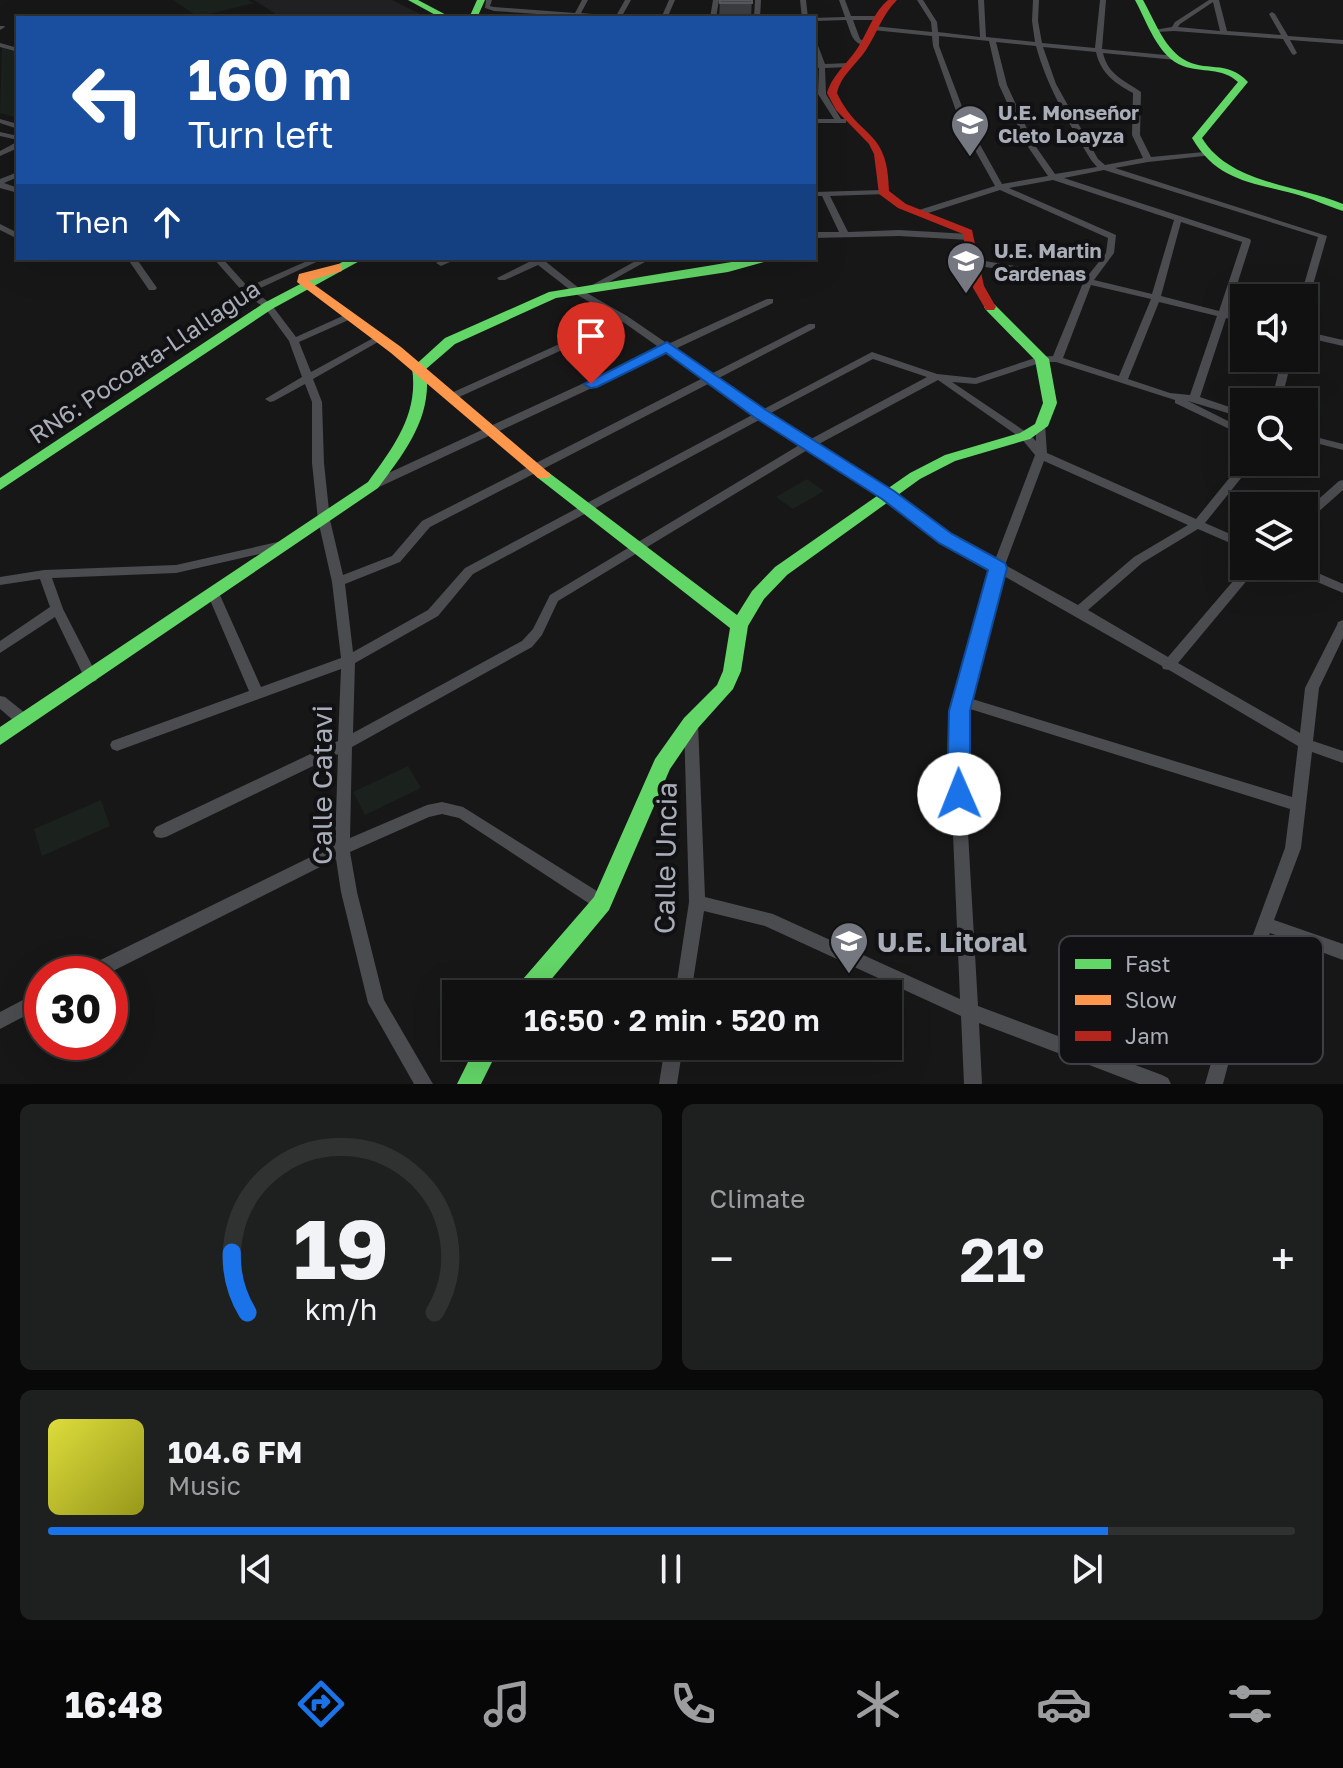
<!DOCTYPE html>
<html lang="en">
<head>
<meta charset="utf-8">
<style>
  :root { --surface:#111; --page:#1e1f1f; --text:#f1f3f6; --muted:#9c9d9f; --line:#303131; --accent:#1a73e8 }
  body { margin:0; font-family:"Golos Text",sans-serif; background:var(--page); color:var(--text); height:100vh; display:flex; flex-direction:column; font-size:30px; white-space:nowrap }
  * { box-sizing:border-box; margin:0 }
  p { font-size:26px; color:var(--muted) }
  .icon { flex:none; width:44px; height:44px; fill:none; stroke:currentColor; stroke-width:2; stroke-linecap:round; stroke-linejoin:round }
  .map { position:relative; height:1084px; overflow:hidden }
  .sheet { display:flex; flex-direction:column; gap:20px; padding:20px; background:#090909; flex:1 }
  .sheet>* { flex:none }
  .hud { position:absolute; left:16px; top:16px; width:800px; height:244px; border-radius:0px; box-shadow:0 8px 32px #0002,0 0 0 2px var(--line); background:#1a4fa0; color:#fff; overflow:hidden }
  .buttons { position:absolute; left:1230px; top:284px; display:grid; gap:16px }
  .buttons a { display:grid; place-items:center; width:88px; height:88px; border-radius:0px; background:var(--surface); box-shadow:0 8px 32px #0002,0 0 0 2px var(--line); font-size:40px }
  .speed { position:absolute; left:24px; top:956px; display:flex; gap:16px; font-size:40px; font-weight:700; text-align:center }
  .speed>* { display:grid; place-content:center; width:104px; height:104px; border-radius:50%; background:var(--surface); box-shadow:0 8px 32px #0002,0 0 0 2px var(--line); line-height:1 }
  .speed .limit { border:12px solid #d22; background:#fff; color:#111 }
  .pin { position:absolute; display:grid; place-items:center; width:68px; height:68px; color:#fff; margin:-82px -34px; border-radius:50% 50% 50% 0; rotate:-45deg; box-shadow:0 0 8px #0007 }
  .pin .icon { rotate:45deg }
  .me { position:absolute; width:88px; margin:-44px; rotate:359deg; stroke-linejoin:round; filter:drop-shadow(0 0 6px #0008) }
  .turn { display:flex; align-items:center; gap:28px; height:168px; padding:0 40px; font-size:36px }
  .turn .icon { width:104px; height:104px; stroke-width:2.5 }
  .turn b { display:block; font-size:56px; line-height:68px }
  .then { display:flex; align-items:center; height:76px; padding:0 40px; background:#0003; gap:16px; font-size:30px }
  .big { font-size:60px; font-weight:600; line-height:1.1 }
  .sheet .widget { flex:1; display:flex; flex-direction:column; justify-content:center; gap:12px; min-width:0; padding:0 28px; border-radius:12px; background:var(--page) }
  .sheet .dial { align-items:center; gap:0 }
  .dial svg { height:208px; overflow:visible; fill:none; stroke:var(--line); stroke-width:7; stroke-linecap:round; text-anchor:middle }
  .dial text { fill:var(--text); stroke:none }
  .song { display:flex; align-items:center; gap:24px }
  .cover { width:96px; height:96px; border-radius:12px; background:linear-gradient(135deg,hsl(60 70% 55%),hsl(60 70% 35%)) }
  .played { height:8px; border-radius:4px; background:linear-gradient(90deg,var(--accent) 85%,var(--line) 85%) }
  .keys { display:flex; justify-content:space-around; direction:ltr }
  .heat { display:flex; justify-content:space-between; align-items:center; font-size:44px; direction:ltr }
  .sheet .tiles { flex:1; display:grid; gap:20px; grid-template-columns:1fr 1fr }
  .widget:last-child { grid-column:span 2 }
  .trip { position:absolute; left:442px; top:980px; width:460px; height:80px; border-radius:0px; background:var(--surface); box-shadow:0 8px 32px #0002,0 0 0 2px var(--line); font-weight:600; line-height:80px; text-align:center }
  .menu { display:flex; height:128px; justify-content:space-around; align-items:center; background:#070707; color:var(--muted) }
  .menu .icon { width:56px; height:56px }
  .menu .on { color:var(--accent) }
  .menu b { font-size:36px; color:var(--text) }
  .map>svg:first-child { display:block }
</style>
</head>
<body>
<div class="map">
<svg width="1343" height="1084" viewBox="0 0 1343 1084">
  <rect width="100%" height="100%" fill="#171717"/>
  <path fill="#212124" d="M254 0H392L428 18H282Z"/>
  <path fill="#1b211c" d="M173 0H248L254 3 198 17Z
    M2 48 18 52V118L0 113Z
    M807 479 824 491 793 509 776 497Z
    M408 766 421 788 365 815 353 792Z
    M101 800 110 826 42 856 34 829Z"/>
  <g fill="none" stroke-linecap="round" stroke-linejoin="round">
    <path fill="#4b4c50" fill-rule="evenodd" d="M486 0H492L490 6 494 7 575 13 582 0H588L581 13 616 16 625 0H631L622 16 626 18H595L494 11 485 8Z
      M669 0H675L668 16H705L708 18H628L631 16H662Z
      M713 0H719L716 18H710Z
      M755 0H761L760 18H754Z
      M800 0H806L808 18H802Z
      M839 0H845L851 16H876L879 18 876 20H853L860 39 866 43V45C852 45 851 32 846 20L814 21V18H811L845 17Z
      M917 0H923L937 22 938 32 980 37 978 0H984L986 37 1035 42 1032 21 1033 0H1039L1038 21 1042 43 1095 48 1100 0H1106L1102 49 1176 56 1179 58 1176 60 1103 53C1108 75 1124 80 1141 92L1140 135 1151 157 1204 152 1208 154 1204 156 1148 162 1115 168 1327 236 1309 299 1304 302V298H1300L1318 237 1104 170 1064 178 1250 239 1251 241 1228 313 1244 317V323L1226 318 1200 397 1244 412V418L1188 401 1244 429V436L1175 403V400L1056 362H1043L976 384 952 382 1029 434 1036 441V426L1041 423 1045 424 1047 453 1196 519 1244 460V462H1254L1205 523 1244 540V549L1198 529 1142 563 1088 610 1168 657 1246 566H1259L1178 663 1300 733 1305 688 1337 625 1338 622 1343 620V638L1319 688 1313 741 1343 751V763L1312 752 1301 848 1274 920 1343 944V960L1270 933 1246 997 1223 1084H1205L1230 997 1285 848 1290 809 967 708 964 763 978 1006 1162 1075 1168 1078 1171 1084H1139L979 1023 982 1084H964L961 1016 765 926 704 911 691 994H675L689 902 684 723 686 719 691 717 696 719 698 723 705 897 773 914 960 999 950 763 952 711 992 569 941 541 884 498 809 449 558 601 542 635 532 647 352 747 350 838 427 805 442 802 463 807 608 898 610 903 608 908 602 910 596 908 459 818 442 814 429 817 350 852 357 892 384 1000 433 1084H414L368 1003 341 892 336 859 107 974H82L84 968 335 845 338 754 166 837 161 838 156 837 153 832 156 827 338 741 341 669 117 751 112 749 110 745 112 741 249 691 207 593 209 590H217L219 593 261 687 341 658 332 582 318 520 312 463V402L305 384 274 401 270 402 265 399 302 377 289 341 265 308 244 293 213 258H222L248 287 314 258H325L254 291 271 304 296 337 347 314H353V318L299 342 311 372 377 336H383L385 338 313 379 322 402 324 463 330 520 343 575 392 556 422 521 703 378 667 353 377 488H369L367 485 369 482 660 348 623 322 457 398H449L448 396 449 394 617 318 574 293 538 265 505 280H499L497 278 533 260 531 258H547L545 261 580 289 627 316 668 344 767 299H773V303L675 349 711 374 809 324H815V328L717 379 762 410 872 352 937 374 975 378 1038 357 1053 356 1083 283 973 265 968 262 973 259 1086 278 1106 253 1108 238 1000 190 925 214H919V210L995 186 961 125 933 46 932 36 873 30 870 28 873 26 932 32 931 22ZM939 36 989 41 999 85 1026 144 1048 176 1002 184 969 125 939 46ZM996 42 1036 46C1047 87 1069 123 1091 160L1097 167 1055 174 1034 144 1007 85ZM1043 47 1096 52C1101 74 1115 83 1133 93L1132 135 1143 158 1105 165 1098 159 1056 84ZM1053 180 1174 220 1152 294 1094 280 1114 253 1116 235 1009 188ZM1181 222 1242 242 1219 311 1161 296ZM1091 285 1151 299 1119 376 1063 358ZM1159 302 1217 316 1190 395 1170 393 1128 379ZM873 359 927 377 809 440 769 414ZM938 380 1021 438 1035 455 995 560 949 535 892 492 817 445ZM710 383 754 414 465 568 428 610 353 652 345 584 400 562 430 527ZM761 419 801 444 550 595 533 629 522 641 353 733 355 663 438 616 473 574ZM1044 461 1188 525 1134 557 1078 605 1005 565ZM1002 575 1162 666 1163 669 1169 670 1298 746 1292 797 969 698Z
      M1209 0H1219L1227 31 1281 35 1269 14 1272 12 1275 14 1288 36 1343 40V44L1290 40 1297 53 1294 55 1292 54 1283 39 1174 31 1157 32 1154 30 1172 27 1175 22ZM1213 2 1220 31 1178 27 1180 24Z
      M0 26H4L5 27 0 30Z
      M814 41 817 43 825 64 849 63 852 65 849 67 825 68 826 94 841 119H846V123H814V119H834L818 94 819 68 814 67 818 64 814 53Z
      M0 43 18 48V52L0 47Z
      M0 119 18 124V129L0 123Z
      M0 132 18 136V140L0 136Z
      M15 143H18V148L0 156V151Z
      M18 172V177L4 183 18 188V193L0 188V179Z
      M883 190H886V194L830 196 848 232 899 230 969 234 973 237 969 240 899 236 814 238V232H839L822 196H814V192Z
      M0 224 18 233V239L0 230Z
      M127 258H136L157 288 155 290H149Z
      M446 258H459L441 266 436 263Z
      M641 258H652L593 291 590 292 585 289Z
      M1304 331 1343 340V346L1304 337Z
      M1282 358H1292L1281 402H1271Z
      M1304 434 1343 444V450L1304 440Z
      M1343 480V490L1308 521 1304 522V512L1339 481Z
      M282 541 286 542 288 545 286 548 176 573 52 578 63 609 98 677 96 681 91 682 86 681 55 617 0 653V641L50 607 40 579 0 585V577L44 570 176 565Z
      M1285 566H1302L1343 584V593L1287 569Z
      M0 696 5 697 30 717 32 721 30 725C19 729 8 715 0 709Z
      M42 990V1007L0 1029V1012Z
      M665 1046H683L677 1084H659Z"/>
    <path fill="#63d668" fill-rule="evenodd" d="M408 0H418L452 18H441Z
      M477 0H485L477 18H469Z
      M1135 0H1143C1154 19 1163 46 1183 59 1205 73 1227 59 1248 82L1202 138C1230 184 1296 184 1343 204V211C1327 206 1311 198 1295 194 1251 182 1217 181 1192 138L1238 82C1222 67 1202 73 1183 66 1158 57 1147 22 1135 0Z
      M350 258H365L272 309 0 490V478L264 303Z
      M756 258H778L728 272 556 298 455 344 426 369C433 417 405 452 378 488L0 745V727L368 482C394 446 419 414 412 368L445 338 549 292Z
      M990 303 994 304 1049 359 1057 403 1048 426 1030 439 955 461 920 479 787 575 764 599 748 626 741 671 733 689 698 728 670 769 609 910 539 994H514L517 986 594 897 655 759 684 718 717 685 723 671 730 628 538 478 535 475 538 472H548L737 615 752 591 775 567 910 473 945 455 1020 433 1035 424 1043 403 1035 360 986 310 984 307Z
      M476 1046H500L481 1084H457Z"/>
    <path fill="#ff974d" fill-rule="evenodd" d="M338 264 342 265V271L309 281 401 347 548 472 551 475 548 478H538L391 353 297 282 299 274Z"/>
    <path fill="#b3261e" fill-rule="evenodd" d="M888 0H897C882 15 877 33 866 50 856 65 841 75 837 93 859 140 888 127 889 191L906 204 972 230 984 286 996 307 994 310H986L972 286 963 234 898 208 879 194 874 154 869 144 836 110 827 93C833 73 850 62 860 44 869 29 874 12 888 0Z"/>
  </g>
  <path fill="#3c3d40" d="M720 0H752L751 17H719Z"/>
  <path fill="#48494d" stroke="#57595e" stroke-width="2" d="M720 0H752V3H720Z"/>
  <path fill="#1a73e8" stroke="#114b97" stroke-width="2" d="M667 342 766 410 894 491 952 534 1005 563 1007 568 970 711V794L966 800 959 803 951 800 947 794 949 711 988 570 939 543 882 499 754 417 666 353 597 387 591 388 584 384Z"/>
  <defs>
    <symbol id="school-pin" viewBox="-11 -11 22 30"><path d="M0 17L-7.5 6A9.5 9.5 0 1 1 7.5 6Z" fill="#757880" stroke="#111113"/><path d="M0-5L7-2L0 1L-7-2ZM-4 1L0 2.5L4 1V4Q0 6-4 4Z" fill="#fff"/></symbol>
  </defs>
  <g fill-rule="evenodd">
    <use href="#school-pin" x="948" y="102" width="44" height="60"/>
    <use href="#school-pin" x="944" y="239" width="44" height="60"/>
    <use href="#school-pin" x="827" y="919" width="44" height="60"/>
  </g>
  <g text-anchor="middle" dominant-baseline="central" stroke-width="8" stroke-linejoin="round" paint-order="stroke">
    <g font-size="20" font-weight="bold" fill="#a8adb8" stroke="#111113" text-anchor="start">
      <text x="998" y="112">U.E. Monseñor<tspan x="998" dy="23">Cleto Loayza</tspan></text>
      <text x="994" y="250">U.E. Martin<tspan x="994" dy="23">Cardenas</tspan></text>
    </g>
    <g font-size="24" fill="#a8adb8" stroke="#111113">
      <text transform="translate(144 361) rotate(-34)">RN6: Pocoata-Llallagua</text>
    </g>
    <g font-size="28" fill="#a8adb8" stroke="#111113">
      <text transform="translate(321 785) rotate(-90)">Calle Catavi</text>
      <text transform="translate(665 858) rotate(-89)">Calle Uncia</text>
    </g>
    <g font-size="28" font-weight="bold" fill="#a8adb8" stroke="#111113" text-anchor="start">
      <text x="877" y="941">U.E. Litoral</text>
    </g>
  </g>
  <rect x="1059" y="936" width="264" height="128" rx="12" fill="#111113" stroke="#3e4045" stroke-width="2"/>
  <rect x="1075" y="959" width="36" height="10" fill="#63d668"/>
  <rect x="1075" y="995" width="36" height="10" fill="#ff974d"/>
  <rect x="1075" y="1031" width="36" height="10" fill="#b3261e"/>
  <g font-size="22" fill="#a8adb8">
    <text x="1125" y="972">Fast</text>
    <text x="1125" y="1008">Slow</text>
    <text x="1125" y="1044">Jam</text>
  </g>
</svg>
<div class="buttons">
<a><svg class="icon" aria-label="sound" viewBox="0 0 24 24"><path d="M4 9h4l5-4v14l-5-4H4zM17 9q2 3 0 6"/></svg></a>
<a><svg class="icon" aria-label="search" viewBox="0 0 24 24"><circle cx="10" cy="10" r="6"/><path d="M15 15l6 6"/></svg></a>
<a><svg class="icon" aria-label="layers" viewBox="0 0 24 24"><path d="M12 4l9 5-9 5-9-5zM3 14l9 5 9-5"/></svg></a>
</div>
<div class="speed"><div class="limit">30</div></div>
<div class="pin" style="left:591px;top:384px;background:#d93025"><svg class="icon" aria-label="arrive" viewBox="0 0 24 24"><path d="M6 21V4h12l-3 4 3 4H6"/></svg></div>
<svg class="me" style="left:959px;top:794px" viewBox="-20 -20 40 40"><circle r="19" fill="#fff"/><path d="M0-13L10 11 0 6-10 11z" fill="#1a73e8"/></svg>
<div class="trip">16:50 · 2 min · 520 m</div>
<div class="hud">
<div class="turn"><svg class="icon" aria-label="left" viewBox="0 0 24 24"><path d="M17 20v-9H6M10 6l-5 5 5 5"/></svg><div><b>160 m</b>Turn left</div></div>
<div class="then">Then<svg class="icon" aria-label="ahead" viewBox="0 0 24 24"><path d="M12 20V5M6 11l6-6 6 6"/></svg></div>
</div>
</div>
<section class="sheet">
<div class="tiles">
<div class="widget dial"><svg viewBox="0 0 100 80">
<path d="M14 69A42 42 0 1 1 86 69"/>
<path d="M14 69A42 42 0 0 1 8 46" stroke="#1a73e8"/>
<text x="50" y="56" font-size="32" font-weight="700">19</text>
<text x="50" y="72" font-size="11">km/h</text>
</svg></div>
<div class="widget"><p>Climate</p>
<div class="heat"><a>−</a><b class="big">21°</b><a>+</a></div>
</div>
<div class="widget">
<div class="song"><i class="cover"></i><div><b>104.6 FM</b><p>Music</p></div></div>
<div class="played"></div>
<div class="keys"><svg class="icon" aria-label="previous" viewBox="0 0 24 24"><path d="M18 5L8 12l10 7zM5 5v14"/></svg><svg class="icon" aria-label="pause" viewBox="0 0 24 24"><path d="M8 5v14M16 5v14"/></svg><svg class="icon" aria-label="next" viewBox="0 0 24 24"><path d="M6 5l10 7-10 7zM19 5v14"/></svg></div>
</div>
</div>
</section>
<nav class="menu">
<b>16:48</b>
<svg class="icon on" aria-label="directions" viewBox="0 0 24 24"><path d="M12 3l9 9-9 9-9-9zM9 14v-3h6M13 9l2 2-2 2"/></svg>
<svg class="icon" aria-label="music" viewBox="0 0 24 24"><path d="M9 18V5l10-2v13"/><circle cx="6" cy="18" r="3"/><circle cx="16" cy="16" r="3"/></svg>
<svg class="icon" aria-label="phone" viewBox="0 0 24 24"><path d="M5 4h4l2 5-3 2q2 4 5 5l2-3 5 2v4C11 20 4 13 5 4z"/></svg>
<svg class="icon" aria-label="climate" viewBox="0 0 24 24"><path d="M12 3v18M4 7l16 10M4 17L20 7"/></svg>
<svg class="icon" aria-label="car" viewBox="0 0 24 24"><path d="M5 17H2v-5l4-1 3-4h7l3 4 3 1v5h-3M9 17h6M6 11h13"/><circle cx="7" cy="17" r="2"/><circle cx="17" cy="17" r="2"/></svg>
<svg class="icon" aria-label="filters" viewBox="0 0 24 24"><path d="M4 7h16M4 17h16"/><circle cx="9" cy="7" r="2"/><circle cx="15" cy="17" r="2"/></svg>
</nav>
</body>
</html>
